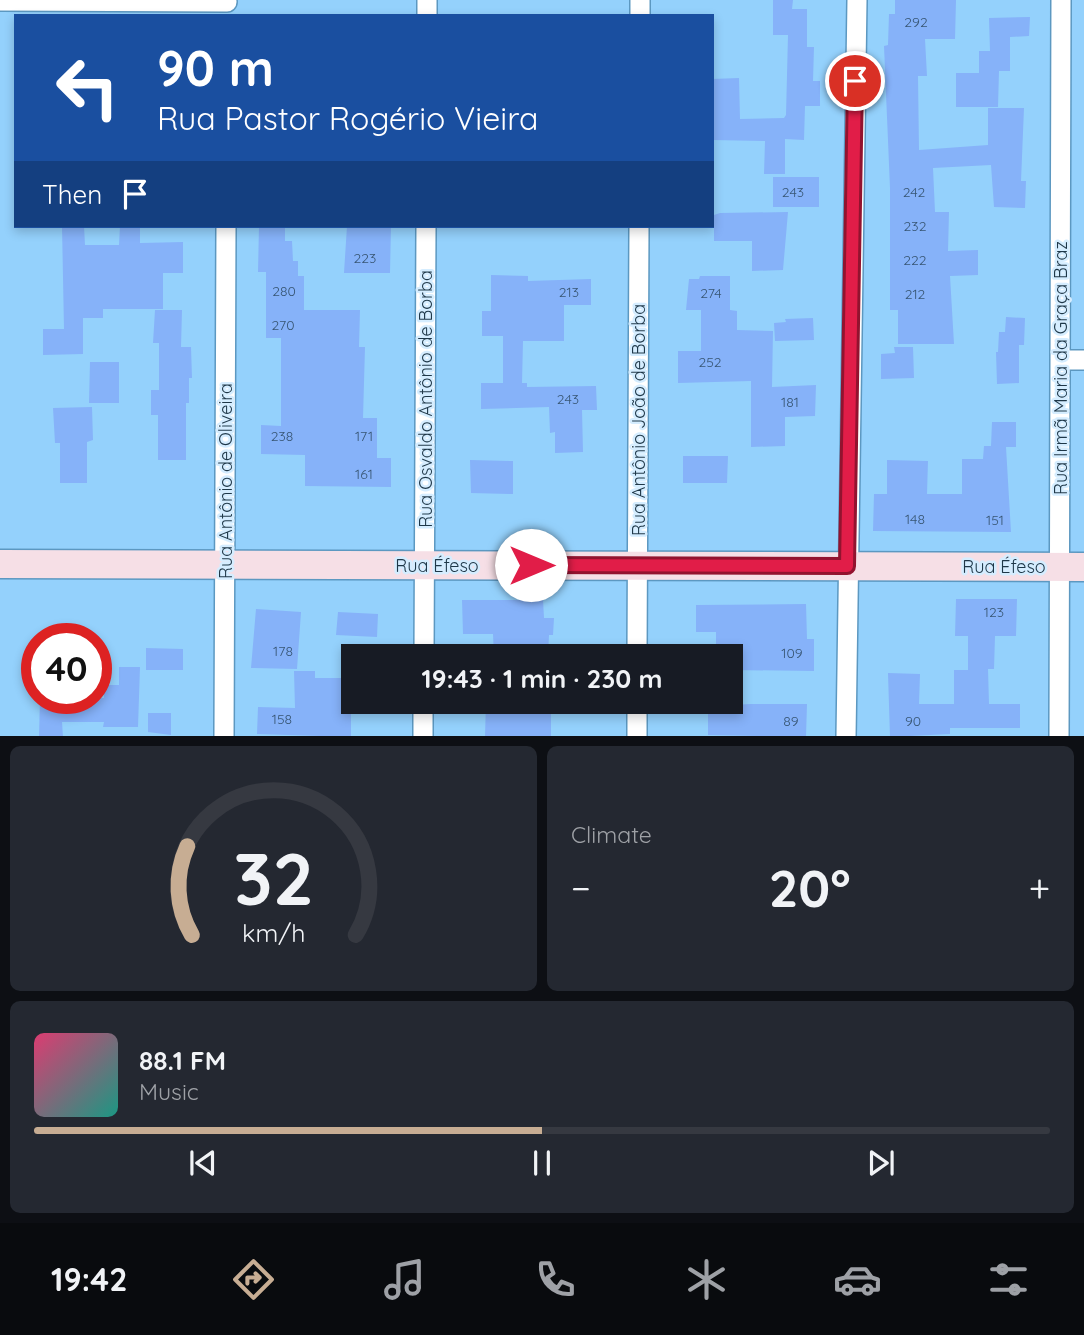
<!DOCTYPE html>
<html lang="en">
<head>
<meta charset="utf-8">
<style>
  :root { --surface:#171b24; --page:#242831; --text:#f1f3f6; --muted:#9ea1a6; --line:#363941; --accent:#c7ad93 }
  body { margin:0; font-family:Quicksand,sans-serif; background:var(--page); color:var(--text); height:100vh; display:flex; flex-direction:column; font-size:26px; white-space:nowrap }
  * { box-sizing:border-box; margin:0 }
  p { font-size:23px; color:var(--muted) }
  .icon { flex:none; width:38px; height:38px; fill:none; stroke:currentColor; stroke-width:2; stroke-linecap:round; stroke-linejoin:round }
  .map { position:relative; height:736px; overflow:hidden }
  .drawer { display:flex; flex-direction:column; gap:10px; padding:10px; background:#0d0f14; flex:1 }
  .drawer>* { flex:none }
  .top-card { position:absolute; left:14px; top:14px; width:700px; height:214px; border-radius:0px; box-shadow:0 4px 10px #0003; background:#1a4fa0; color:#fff; overflow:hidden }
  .speed { position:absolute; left:21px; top:623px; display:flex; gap:14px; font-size:35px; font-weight:700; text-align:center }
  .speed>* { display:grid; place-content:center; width:91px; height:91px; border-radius:50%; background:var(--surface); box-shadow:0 4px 10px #0003; line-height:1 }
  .speed .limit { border:10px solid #d22; background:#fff; color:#111 }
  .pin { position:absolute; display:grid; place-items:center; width:60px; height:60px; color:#fff; margin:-30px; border:4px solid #fff; border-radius:50%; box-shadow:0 2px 7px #0007 }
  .me { position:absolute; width:77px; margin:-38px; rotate:90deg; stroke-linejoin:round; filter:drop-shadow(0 0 5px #0008) }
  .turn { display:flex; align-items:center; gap:24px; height:147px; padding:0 28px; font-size:32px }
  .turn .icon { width:91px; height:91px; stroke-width:2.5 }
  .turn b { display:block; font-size:49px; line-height:60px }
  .then { display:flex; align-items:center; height:66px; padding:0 28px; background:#0003; gap:14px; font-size:26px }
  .big { font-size:52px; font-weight:700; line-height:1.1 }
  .drawer .card { flex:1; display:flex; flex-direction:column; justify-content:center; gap:10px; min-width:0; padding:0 24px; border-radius:10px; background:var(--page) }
  .drawer .dial { align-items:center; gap:0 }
  .dial svg { height:182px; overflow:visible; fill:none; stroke:var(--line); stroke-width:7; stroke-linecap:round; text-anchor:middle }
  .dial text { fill:var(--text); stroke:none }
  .song { display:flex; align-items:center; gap:21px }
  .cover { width:84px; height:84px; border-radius:10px; background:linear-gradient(135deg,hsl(340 70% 55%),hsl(170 70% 35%)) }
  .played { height:7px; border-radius:4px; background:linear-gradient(90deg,var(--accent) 50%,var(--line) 50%) }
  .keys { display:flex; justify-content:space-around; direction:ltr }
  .heat { display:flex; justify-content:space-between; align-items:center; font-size:38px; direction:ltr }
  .drawer .tiles { flex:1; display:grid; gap:10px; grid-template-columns:1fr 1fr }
  .card:last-child { grid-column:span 2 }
  .trip { position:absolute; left:341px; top:644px; width:402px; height:70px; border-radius:0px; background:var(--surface); box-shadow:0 4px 10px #0003; font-weight:700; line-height:70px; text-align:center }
  .tabs { display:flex; height:112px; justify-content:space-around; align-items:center; background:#090b0e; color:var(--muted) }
  .tabs .icon { width:49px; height:49px }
  .tabs .on { color:var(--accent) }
  .tabs b { font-size:32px; color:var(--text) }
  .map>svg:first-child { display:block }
</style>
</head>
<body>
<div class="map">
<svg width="1084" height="737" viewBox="0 0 1084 737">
  <rect width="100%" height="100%" fill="#94d1fc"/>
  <path fill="#86b2f9" d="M773 0H793L792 9H807V47H814L813 81H820V106H805L804 140 785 139V174H764L765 141 712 140V79L739 78 740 119 784 118 786 115 788 35H773Z
    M895 0H956L955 39H925L927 76H918L919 150 988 145V108H1024L1021 181H1026L1025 208 994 207 991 165 933 168 935 212H949L948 251 978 250V275L950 276 954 344H898V310H890V188L884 46 888 45 889 14H895Z
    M1030 17 1029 36 1010 37V71H999L998 107H956V73H979V51H990L989 18Z
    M773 177H819V207H773Z
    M788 212 783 270 752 271V241H714V215L720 213Z
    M62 226H84L85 245H119L120 226H140V243L183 242V273H163V309H103V318H83V354L43 355V329H64Z
    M259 226H285V241H292L293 261H298V276H304V310H360L359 347H365L363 418H377V458H391V487L305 486V455L261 454V425L281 426V338H266V272H258Z
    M347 226H391L390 273H344Z
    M491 275 528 276V281L591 279V305H564V341H523L522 383H527V387L596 386 597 410H582L583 452 555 453V432L550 433 549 407 481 409V383H503V336H482V311H491Z
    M700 276H730V310L737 311V330L773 331 772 387 816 385 815 416 785 417V446L751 447V381L678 383V351H701V310H686L689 279H699Z
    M155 310H182L181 347H191L192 378H189V403H186V460H158V415H151V390H159V343H153Z
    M1006 317 1025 318 1024 345H1019V383L997 384 996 352H998L999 332H1005Z
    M813 318 814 340 775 341 774 323 786 322 785 319Z
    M894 347H913L914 378 881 379V354L895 353Z
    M90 362H119V403H89Z
    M92 407 93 440 87 442V483H60V443H55L53 408Z
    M992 422H1016V447H1006L1011 532 873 531 874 494H887V460L928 461 927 494H962V459H983L984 446H991Z
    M683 456H728L727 483H683Z
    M470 460 513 461V494L471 493Z
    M956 599H1017L1016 636H995L994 669H988L989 704H1020V728H950V734L890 737 888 673 920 674 919 704H954V670H968V636H955Z
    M462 600H543L544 618H554L553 635H549L548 656H494L493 634H463Z
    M806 604 807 639H814V671L732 670V656H716V632H696V605Z
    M256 609 301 612 297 669 251 668Z
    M338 612 378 614 377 637 336 635Z
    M146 648 183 649V670H146Z
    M119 667H140L138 727H103L104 722H62L63 737H39L40 698H104V685H119Z
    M294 671H315V678H351V737L257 734 258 707 295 708Z
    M486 702H512V707H551V737H485Z
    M751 704H807L806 737 708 735V706Z
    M148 713H171V735L148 732Z"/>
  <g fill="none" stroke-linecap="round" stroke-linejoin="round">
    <defs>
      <path id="street" d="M0 1 227 2
        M427 16V0
        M640 16V0
        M1060 360H1084
        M424 656 426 226
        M637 656 639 226
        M224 737 226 226
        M423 737V702
        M637 737V702
        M846 737 857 0
        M1059 737 1061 0"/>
      <path id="secondary" d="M0 564 1084 567"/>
    </defs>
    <use href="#street" stroke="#5c98c1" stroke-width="22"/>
    <use href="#secondary" stroke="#5c98c1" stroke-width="31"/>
    <use href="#street" stroke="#fff" stroke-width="19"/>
    <use href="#secondary" stroke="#f6dfe6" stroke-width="28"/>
  </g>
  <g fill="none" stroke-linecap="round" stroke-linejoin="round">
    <defs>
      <path id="route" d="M531 565 847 566 855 81"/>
    </defs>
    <use href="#route" stroke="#92132f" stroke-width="18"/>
    <use href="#route" stroke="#e11d48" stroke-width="12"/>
  </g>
  <g text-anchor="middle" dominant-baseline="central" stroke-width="5" stroke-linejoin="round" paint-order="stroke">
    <g font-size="14" fill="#385674">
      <text x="916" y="22">292</text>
      <text x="793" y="192">243</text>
      <text x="914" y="192">242</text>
      <text x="915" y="226">232</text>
      <text x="365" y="258">223</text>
      <text x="915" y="260">222</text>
      <text x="284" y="291">280</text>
      <text x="569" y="292">213</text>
      <text x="711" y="293">274</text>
      <text x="915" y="294">212</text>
      <text x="283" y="325">270</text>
      <text x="710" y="362">252</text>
      <text x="568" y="399">243</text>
      <text x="790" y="402">181</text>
      <text x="282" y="436">238</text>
      <text x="364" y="436">171</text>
      <text x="364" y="474">161</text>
      <text x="915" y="519">148</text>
      <text x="995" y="520">151</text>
      <text x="994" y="612">123</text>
      <text x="283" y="651">178</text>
      <text x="792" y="653">109</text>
      <text x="282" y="719">158</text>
      <text x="791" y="721">89</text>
      <text x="913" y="721">90</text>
    </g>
    <g font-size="18" fill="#1e3748" stroke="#d5edff">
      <text transform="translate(1060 368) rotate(-90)">Rua Irmã Maria da Graça Braz</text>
      <text transform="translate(425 399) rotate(-90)">Rua Osvaldo Antônio de Borba</text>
      <text transform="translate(638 420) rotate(-90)">Rua Antônio João de Borba</text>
      <text transform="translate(225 481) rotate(-90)">Rua Antônio de Oliveira</text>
      <text x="437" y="565">Rua Éfeso</text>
      <text x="1004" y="566">Rua Éfeso</text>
    </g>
  </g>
</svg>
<div class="speed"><div class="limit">40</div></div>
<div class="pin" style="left:855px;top:81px;background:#d93025"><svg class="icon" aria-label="arrive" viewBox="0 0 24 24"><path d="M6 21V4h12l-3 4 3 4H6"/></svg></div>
<svg class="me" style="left:531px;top:565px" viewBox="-20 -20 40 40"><circle r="19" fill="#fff"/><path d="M0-13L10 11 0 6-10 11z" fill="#e11d48"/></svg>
<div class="trip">19:43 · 1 min · 230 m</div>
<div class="top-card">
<div class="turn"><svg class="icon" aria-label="left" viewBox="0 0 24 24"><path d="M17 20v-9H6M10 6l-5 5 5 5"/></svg><div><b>90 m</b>Rua Pastor Rogério Vieira</div></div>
<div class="then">Then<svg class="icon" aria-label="arrive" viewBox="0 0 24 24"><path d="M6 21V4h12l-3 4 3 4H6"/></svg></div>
</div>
</div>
<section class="drawer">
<div class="tiles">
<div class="card dial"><svg viewBox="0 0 100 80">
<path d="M14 69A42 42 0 1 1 86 69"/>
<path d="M14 69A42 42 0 0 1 12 30" stroke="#c7ad93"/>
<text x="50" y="56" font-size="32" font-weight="700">32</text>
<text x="50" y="72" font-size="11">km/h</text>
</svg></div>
<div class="card"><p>Climate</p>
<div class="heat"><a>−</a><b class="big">20°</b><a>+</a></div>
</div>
<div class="card">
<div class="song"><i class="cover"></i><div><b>88.1 FM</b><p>Music</p></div></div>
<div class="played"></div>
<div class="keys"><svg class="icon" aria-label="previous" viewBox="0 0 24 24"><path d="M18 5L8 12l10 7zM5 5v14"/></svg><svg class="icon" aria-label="pause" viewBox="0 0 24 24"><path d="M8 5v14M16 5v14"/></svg><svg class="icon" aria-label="next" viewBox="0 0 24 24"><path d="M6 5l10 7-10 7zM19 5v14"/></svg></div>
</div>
</div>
</section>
<nav class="tabs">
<b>19:42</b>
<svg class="icon on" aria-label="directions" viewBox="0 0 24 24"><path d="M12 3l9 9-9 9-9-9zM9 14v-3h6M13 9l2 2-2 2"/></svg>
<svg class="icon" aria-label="music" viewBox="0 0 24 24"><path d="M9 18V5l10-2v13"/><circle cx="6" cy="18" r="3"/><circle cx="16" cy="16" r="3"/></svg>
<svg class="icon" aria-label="phone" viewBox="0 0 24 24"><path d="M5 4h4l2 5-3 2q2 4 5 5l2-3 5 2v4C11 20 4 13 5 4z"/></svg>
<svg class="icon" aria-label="climate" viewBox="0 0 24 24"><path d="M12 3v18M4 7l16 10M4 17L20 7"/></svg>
<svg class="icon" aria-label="car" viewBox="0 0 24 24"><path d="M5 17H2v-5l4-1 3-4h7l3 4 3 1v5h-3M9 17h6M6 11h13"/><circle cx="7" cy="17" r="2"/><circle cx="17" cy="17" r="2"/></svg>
<svg class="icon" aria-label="filters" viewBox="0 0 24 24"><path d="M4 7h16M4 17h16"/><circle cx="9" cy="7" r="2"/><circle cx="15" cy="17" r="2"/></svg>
</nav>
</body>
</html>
